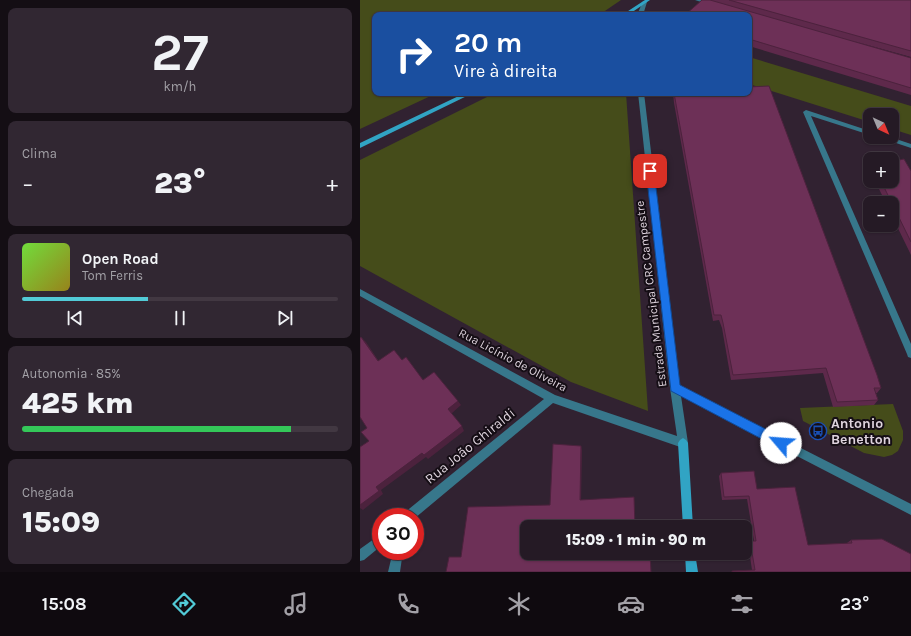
<!DOCTYPE html>
<html lang="pt">
<head>
<meta charset="utf-8">
<style>
  :root { --surface:#251a25; --page:#312732; --text:#f1f3f6; --muted:#a3a1a7; --line:#423842; --accent:#52cbd7 }
  body { margin:0; font-family:Karla,sans-serif; background:var(--page); color:var(--text); height:100vh; display:flex; flex-direction:column; font-size:15px; white-space:nowrap }
  * { box-sizing:border-box; margin:0 }
  p { font-size:13px; color:var(--muted) }
  .icon { flex:none; width:22px; height:22px; fill:none; stroke:currentColor; stroke-width:2; stroke-linecap:round; stroke-linejoin:round }
  .map { position:relative; flex:1; overflow:hidden }
  .drawer { display:flex; flex-direction:column; gap:8px; padding:8px; background:#140e14; width:360px }
  .drawer>* { flex:none }
  .guide { position:absolute; left:12px; top:12px; width:380px; height:84px; border-radius:8px; box-shadow:0 1px 3px #0004,0 0 0 1px var(--line); background:#1a4fa0; color:#fff; overflow:hidden }
  .needle { width:26px; rotate:136deg }
  .buttons { position:absolute; left:503px; top:108px; display:grid; gap:8px }
  .buttons a { display:grid; place-items:center; width:36px; height:36px; border-radius:8px; background:var(--surface); box-shadow:0 1px 3px #0004,0 0 0 1px var(--line); font-size:20px }
  .speed { position:absolute; left:12px; top:508px; display:flex; gap:8px; font-size:20px; font-weight:700; text-align:center }
  .speed>* { display:grid; place-content:center; width:52px; height:52px; border-radius:50%; background:var(--surface); box-shadow:0 1px 3px #0004,0 0 0 1px var(--line); line-height:1 }
  .speed .limit { border:6px solid #d22; background:#fff; color:#111 }
  .pin { position:absolute; display:grid; place-items:center; width:34px; height:34px; color:#fff; margin:-17px; border-radius:8px; box-shadow:0 2px 6px #0006 }
  .me { position:absolute; width:44px; margin:-22px; rotate:297deg; stroke-linejoin:round; filter:drop-shadow(0 0 3px #0008) }
  .turn { display:flex; align-items:center; gap:14px; height:84px; padding:0 16px; font-size:18px }
  .turn .icon { width:52px; height:52px; stroke-width:2.5 }
  .turn b { display:block; font-size:28px; line-height:34px }
  .big { font-size:30px; font-weight:800; line-height:1.1 }
  .drawer .card { flex:1; display:flex; flex-direction:column; justify-content:center; gap:6px; min-width:0; padding:0 14px; border-radius:8px; background:var(--page) }
  .drawer .dial { align-items:center; gap:0 }
  .dial b { font-size:52px; line-height:1 }
  .song { display:flex; align-items:center; gap:12px }
  .cover { width:48px; height:48px; border-radius:6px; background:linear-gradient(135deg,hsl(100 70% 55%),hsl(50 70% 35%)) }
  .played { height:4px; border-radius:2px; background:linear-gradient(90deg,var(--accent) 40%,var(--line) 40%) }
  .keys { display:flex; justify-content:space-around; direction:ltr }
  .heat { display:flex; justify-content:space-between; align-items:center; font-size:22px; direction:ltr }
  .charge { height:6px; border-radius:3px; background:linear-gradient(90deg,#34c759 85%,var(--line) 0) }
  .trip { position:absolute; left:160px; top:520px; width:232px; height:40px; border-radius:8px; background:var(--surface); box-shadow:0 1px 3px #0004,0 0 0 1px var(--line); font-weight:800; line-height:40px; text-align:center }
  .menu { display:flex; height:64px; justify-content:space-around; align-items:center; background:#0f0a0f; color:var(--muted) }
  .menu .icon { width:28px; height:28px }
  .menu .on { color:var(--accent) }
  .menu b { font-size:18px; color:var(--text) }
  main { display:flex; flex:1; min-height:0 }
  .map>svg:first-child { display:block }
</style>
</head>
<body>
<main>
<section class="drawer">
<div class="card dial"><b>27</b><p>km/h</p></div>
<div class="card"><p>Clima</p>
<div class="heat"><a>−</a><b class="big">23°</b><a>+</a></div>
</div>
<div class="card">
<div class="song"><i class="cover"></i><div><b>Open Road</b><p>Tom Ferris</p></div></div>
<div class="played"></div>
<div class="keys"><svg class="icon" aria-label="previous" viewBox="0 0 24 24"><path d="M18 5L8 12l10 7zM5 5v14"/></svg><svg class="icon" aria-label="pause" viewBox="0 0 24 24"><path d="M8 5v14M16 5v14"/></svg><svg class="icon" aria-label="next" viewBox="0 0 24 24"><path d="M6 5l10 7-10 7zM19 5v14"/></svg></div>
</div>
<div class="card"><p>Autonomia · 85%</p><b class="big">425 km</b><div class="charge"></div></div>
<div class="card"><p>Chegada</p><b class="big">15:09</b></div>
</section>
<div class="map">
<svg width="551" height="572" viewBox="0 0 551 572">
  <rect width="100%" height="100%" fill="#312231"/>
  <path fill="#454c1a" d="M0 0H261L239 15H15V93H77L0 129Z
    M389 57 551 106V135L532 129V115H510V122L389 84Z
    M135 93H266L288 411 211 382 0 266V160Z
    M533 404 543 431V440L538 451 532 455 524 457 504 453 443 421 440 408Z"/>
  <g fill="none" stroke-linecap="round" stroke-linejoin="round">
    <path fill="#37778b" fill-rule="evenodd" d="M335 0H342L352 4 350 5Z
      M283 1 287 2 283 15H277Z
      M278 93H284L319 386 551 504V515L321 396 328 443 326 446 323 448 193 403 55 518V517H43L44 513 184 399 0 296V289L195 395 317 436 310 388Z
      M446 110 510 131V135L451 116 551 344V358L548 357 547 354 443 112Z
      M520 137H530L551 144V148L521 138Z
      M21 534V546L4 560 0 561V549Z
      M33 551H43L40 572H28Z"/>
    <path fill="#31a4c4" fill-rule="evenodd" d="M285 0H290L268 15H262Z
      M105 93H113L0 148V143Z
      M323 438 326 440 328 443 333 527H323L318 443 320 440Z
      M325 553H335L338 572H326Z"/>
  </g>
  <path fill="#5e294b" d="M342 0H551V57L493 41 551 58V95L389 46V15Z
    M313 93H389L521 388 517 393H516L518 400 514 405 473 407 463 373 371 380 362 328 359 320 353 321 314 103Z
    M508 156 539 160 551 171V255L532 216V203H526L515 181H532L510 159V171L506 162Z
    M361 473 397 489 448 545 488 544 487 543 491 540 551 572H372V571L392 570 388 543 390 541H394L387 499 362 500 359 476Z"/>
  <path fill="#4c223d" d="M1 337 6 342 22 366 18 361Z
    M98 401 101 405 91 414 88 409Z
    M102 426 104 431 68 459 66 457 21 490 23 494 3 510 0 508V505L16 487 62 453Z
    M221 446 222 450 221 503 220 500Z"/>
  <path fill="#6d3057" stroke="#4c223d" d="M342 0H350L551 58V88L389 39V15H325Z
    M369 0H551V51Z
    M409 86 517 375 521 388H514L518 400 477 402 466 368 373 375 363 323 361 315H354L314 93H389V87Z
    M536 155 539 160 544 159 551 171V242L521 181H532V159H510L508 156Z
    M1 337 18 361 34 350 42 360 46 357 63 380 74 372 98 401 88 409 102 426 64 455 62 453 16 487 19 491 0 505V447L9 441 1 432 7 428 0 417V338Z
    M193 444 221 446 220 500 274 497 275 527H167V553H290L291 572H86L89 557H101L108 507 190 505Z
    M394 471 397 489 435 487 448 545 492 543 491 540 522 539 551 554V572H372V571L395 570 390 541H396L389 496 364 497 361 473Z"/>
  <path fill="#1a73e8" stroke="#114b97" d="M290 168 294 171 320 385 425 439 427 443 425 447 421 448 417 447 311 391 286 171Z"/>
  <defs>
    <symbol id="bus-ring" viewBox="-11 -11 22 22"><circle r="9.5" fill="#150e15" stroke="#1a4fb4" stroke-width="1.5"/><path d="M-5-6H5V4H4V6H2V4H-2V6H-4V4H-5ZM-3.5-4V0h7V-4ZM-3.5 1.2v1.5H-2V1.2ZM2 1.2v1.5H3.5V1.2Z" fill="#1a4fb4"/></symbol>
  </defs>
  <g fill-rule="evenodd">
    <use href="#bus-ring" x="448" y="421" width="20" height="20"/>
  </g>
  <g text-anchor="middle" dominant-baseline="central" stroke-width="4" stroke-linejoin="round" paint-order="stroke">
    <g font-size="12" fill="#dfd4de" stroke="#150e15">
      <text transform="translate(291 294) rotate(-97)">Estrada Municipal CRC Campestre</text>
      <text transform="translate(153 360) rotate(28)">Rua Licínio de Oliveira</text>
    </g>
    <g font-size="14" font-weight="bold" fill="#dfd4de" stroke="#150e15" text-anchor="start">
      <text x="471" y="423">Antonio<tspan x="471" dy="16">Benetton</tspan></text>
    </g>
    <g font-size="14" fill="#dfd4de" stroke="#150e15">
      <text transform="translate(110 446) rotate(-39)">Rua João Ghiraldi</text>
    </g>
  </g>
</svg>
<div class="buttons">
<a><svg class="needle" viewBox="-14 -14 28 28"><path d="M0-13l5 13h-10z" fill="#e53935"/><path d="M0 13l5-13h-10z" fill="#a3a1a7"/></svg></a>
<a>+</a>
<a>−</a>
</div>
<div class="speed"><div class="limit">30</div></div>
<div class="pin" style="left:290px;top:171px;background:#d93025"><svg class="icon" aria-label="arrive" viewBox="0 0 24 24"><path d="M6 21V4h12l-3 4 3 4H6"/></svg></div>
<svg class="me" style="left:421px;top:443px" viewBox="-20 -20 40 40"><circle r="19" fill="#fff"/><path d="M0-13L10 11 0 6-10 11z" fill="#1a73e8"/></svg>
<div class="trip">15:09 · 1 min · 90 m</div>
<div class="guide">
<div class="turn"><svg class="icon" aria-label="right" viewBox="0 0 24 24"><path d="M7 20v-9h11M14 6l5 5-5 5"/></svg><div><b>20 m</b>Vire à direita</div></div>
</div>
</div>
</main>
<nav class="menu">
<b>15:08</b>
<svg class="icon on" aria-label="directions" viewBox="0 0 24 24"><path d="M12 3l9 9-9 9-9-9zM9 14v-3h6M13 9l2 2-2 2"/></svg>
<svg class="icon" aria-label="music" viewBox="0 0 24 24"><path d="M9 18V5l10-2v13"/><circle cx="6" cy="18" r="3"/><circle cx="16" cy="16" r="3"/></svg>
<svg class="icon" aria-label="phone" viewBox="0 0 24 24"><path d="M5 4h4l2 5-3 2q2 4 5 5l2-3 5 2v4C11 20 4 13 5 4z"/></svg>
<svg class="icon" aria-label="climate" viewBox="0 0 24 24"><path d="M12 3v18M4 7l16 10M4 17L20 7"/></svg>
<svg class="icon" aria-label="car" viewBox="0 0 24 24"><path d="M5 17H2v-5l4-1 3-4h7l3 4 3 1v5h-3M9 17h6M6 11h13"/><circle cx="7" cy="17" r="2"/><circle cx="17" cy="17" r="2"/></svg>
<svg class="icon" aria-label="filters" viewBox="0 0 24 24"><path d="M4 7h16M4 17h16"/><circle cx="9" cy="7" r="2"/><circle cx="15" cy="17" r="2"/></svg>
<b>23°</b>
</nav>
</body>
</html>
